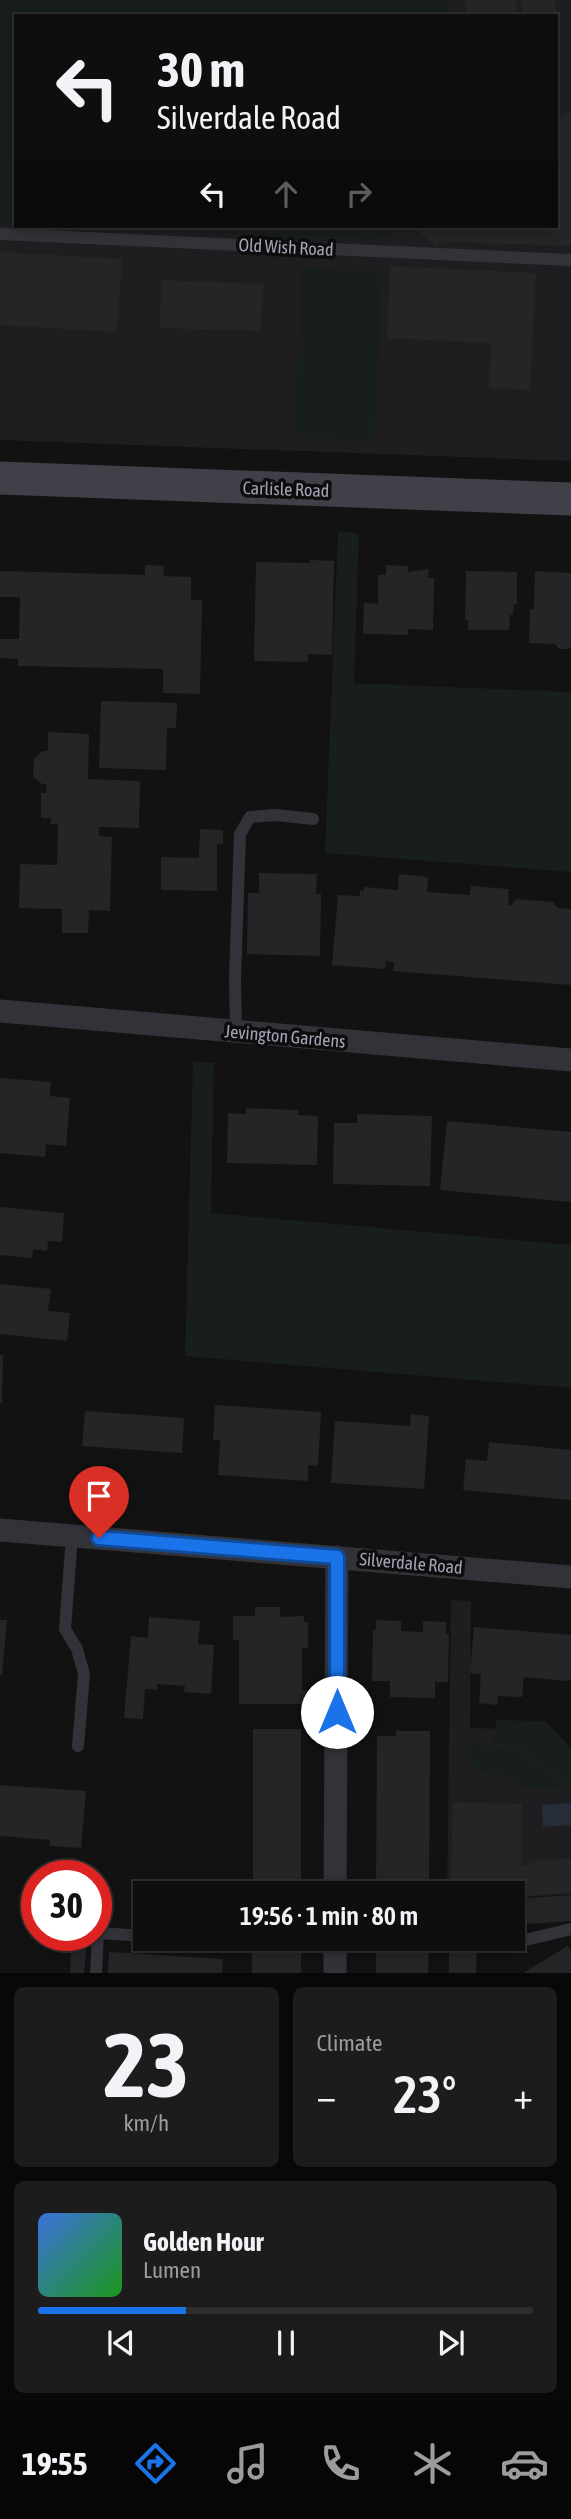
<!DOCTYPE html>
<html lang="en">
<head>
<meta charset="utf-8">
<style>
  :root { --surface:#0e0e0e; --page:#1c1c1c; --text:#f1f3f6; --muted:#9b9c9e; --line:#2e2e2e; --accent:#1a73e8 }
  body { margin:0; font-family:"Asap Condensed",sans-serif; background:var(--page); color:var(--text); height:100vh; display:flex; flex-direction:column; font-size:26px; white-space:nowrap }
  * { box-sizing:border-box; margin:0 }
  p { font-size:23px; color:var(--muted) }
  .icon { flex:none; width:38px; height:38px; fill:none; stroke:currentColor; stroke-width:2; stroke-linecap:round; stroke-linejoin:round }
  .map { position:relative; height:1973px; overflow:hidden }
  .drawer { display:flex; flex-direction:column; gap:14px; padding:14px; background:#080808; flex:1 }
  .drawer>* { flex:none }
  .top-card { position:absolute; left:14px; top:14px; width:544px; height:214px; border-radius:0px; box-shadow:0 4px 10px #0003,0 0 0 2px var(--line); background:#0e0e0e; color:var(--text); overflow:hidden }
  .speed { position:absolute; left:21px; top:1860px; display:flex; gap:14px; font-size:35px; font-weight:700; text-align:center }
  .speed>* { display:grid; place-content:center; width:91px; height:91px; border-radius:50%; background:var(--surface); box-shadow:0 4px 10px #0003,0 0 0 2px var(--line); line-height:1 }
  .speed .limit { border:10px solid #d22; background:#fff; color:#111 }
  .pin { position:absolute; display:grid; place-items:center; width:60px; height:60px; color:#fff; margin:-72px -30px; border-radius:50% 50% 50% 0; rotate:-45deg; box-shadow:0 0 7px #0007 }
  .pin .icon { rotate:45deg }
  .me { position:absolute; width:77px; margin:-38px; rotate:0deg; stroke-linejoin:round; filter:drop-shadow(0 0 5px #0008) }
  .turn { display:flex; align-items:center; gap:24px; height:147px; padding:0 28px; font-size:32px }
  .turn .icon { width:91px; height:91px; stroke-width:2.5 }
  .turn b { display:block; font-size:49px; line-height:60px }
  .lanes { display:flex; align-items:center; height:66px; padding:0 28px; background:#0003; justify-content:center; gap:35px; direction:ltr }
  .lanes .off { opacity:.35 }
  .big { font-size:52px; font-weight:600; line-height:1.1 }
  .drawer .tile { flex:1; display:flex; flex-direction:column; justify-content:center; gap:10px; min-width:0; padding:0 24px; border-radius:10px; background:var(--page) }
  .drawer .dial { align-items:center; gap:0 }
  .dial b { font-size:91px; line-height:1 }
  .song { display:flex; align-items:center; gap:21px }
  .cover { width:84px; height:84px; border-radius:10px; background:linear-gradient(135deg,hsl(220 70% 55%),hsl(120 70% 35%)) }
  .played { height:7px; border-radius:4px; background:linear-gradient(90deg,var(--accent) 30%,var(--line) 30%) }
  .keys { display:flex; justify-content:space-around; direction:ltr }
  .heat { display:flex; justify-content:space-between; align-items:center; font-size:38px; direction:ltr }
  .drawer .tiles { flex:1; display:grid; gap:14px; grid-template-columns:1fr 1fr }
  .tile:last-child { grid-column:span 2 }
  .trip { position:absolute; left:133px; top:1881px; width:392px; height:70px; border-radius:0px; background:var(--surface); box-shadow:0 4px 10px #0003,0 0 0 2px var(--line); font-weight:600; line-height:70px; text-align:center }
  .tab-bar { display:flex; height:112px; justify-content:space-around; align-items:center; background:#060606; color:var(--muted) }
  .tab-bar .icon { width:49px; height:49px }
  .tab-bar .on { color:var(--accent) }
  .tab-bar b { font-size:32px; color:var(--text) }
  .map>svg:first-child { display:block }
</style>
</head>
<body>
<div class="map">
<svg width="571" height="1973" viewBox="0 0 571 1973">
  <rect width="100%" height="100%" fill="#121213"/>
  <path fill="#1e1d20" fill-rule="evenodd" d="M0 0H571V461L0 440ZM16 16H556V226H16Z
    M451 1600 471 1601 470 1728 549 1730 571 1753V1894L513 1898V1894H447Z"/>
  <path fill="#181e1a" d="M0 0H449V16H16V224H0Z
    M47 226H392L378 240Z
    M302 268 382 272 374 441 294 437Z
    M338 532 359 533 354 683 571 692V872L325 853Z
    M193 1061 214 1063 211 1213 571 1245V1388L185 1356Z
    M497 1720 545 1721 571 1748V1790L527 1751 492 1741Z
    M466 1742 525 1753 563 1789H522L513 1778 476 1769 465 1753Z"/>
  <path fill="#272d38" d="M571 1803V1825L543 1827 542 1805Z"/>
  <path fill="#252427" d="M465 0H516L517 16H466Z
    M521 0H555L557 16H522Z
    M556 93H558L560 113 571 112V246L447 242 443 240 436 247 412 226H556Z
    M0 252 122 259 117 332 0 325Z
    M390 266 536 273 530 390 489 388 491 343 387 338Z
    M161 280 263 284 261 331 160 328Z
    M310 560 334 561 332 655 308 654V662L254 661 256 562 310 563Z
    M145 565 164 566 163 576 191 577V600H202L200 694 163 693V669L18 666V659L0 658V639H19L20 597H0V571L145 575Z
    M386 565 408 566V572L429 569 428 578H434L433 630 408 629V635L363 634 364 603 378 604V575H386Z
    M466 571 517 572V604H514L513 615H510L509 630H468V620H465Z
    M535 571 571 573V647L569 649H559L555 644 529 643 530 609H534Z
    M101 701 177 703 176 728H167L166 770 99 768Z
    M48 732 89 734 88 779 140 781 139 828 99 827V836L112 837 110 911 89 910 88 933H62V909L19 908 20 864 57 865 58 825 50 824 51 818H41V793H46L47 784H42L33 777 34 758 43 751H48Z
    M200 829 223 830V844H217V891L161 890V857L199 858Z
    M259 873 317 874 316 894H321L320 956 247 954 248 893H259Z
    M399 874 428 877 427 892 470 895 471 886 509 889 508 905H511L516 899 553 902 558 908 571 909V985L393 971 394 962 386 961 385 969 332 965 338 895 360 896V891H364V887L398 890Z
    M0 1078 51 1082 50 1096 70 1098 66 1146 46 1144 45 1157 0 1153Z
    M246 1108 298 1110V1115L318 1116 317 1165 227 1163 228 1113 246 1114Z
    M357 1114 432 1116 430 1186 333 1184 334 1123H357Z
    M447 1121 571 1132V1202L440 1190Z
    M0 1207 64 1213 62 1242 48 1241 47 1251 33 1249 32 1258 0 1255Z
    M0 1284 51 1289 48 1311 70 1313 67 1341 0 1334Z
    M0 1355H3L2 1403H0Z
    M215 1405 321 1412 318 1466 308 1465V1481L218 1475 220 1440H213Z
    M85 1411 184 1418 182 1453 82 1446Z
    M411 1414 429 1416 424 1489 331 1483 335 1421 410 1426Z
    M489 1442 571 1450V1500L463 1490 466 1459 487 1461Z
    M255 1607H280V1617L304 1616V1622H308V1648H302V1690H307V1704H239V1640H233V1616H255Z
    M149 1617 200 1621 198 1644 214 1645 211 1694 184 1692 185 1686 157 1684V1690L145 1689 143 1719 124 1718 131 1636 148 1638Z
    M0 1620H7L2 1675H0Z
    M376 1620 401 1621V1631L423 1632V1621L446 1622V1634H449L448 1682H435V1698L390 1697V1681H372L373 1630H376Z
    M474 1627 571 1635V1678L568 1681 524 1677 522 1697 498 1696 497 1705 479 1703 481 1674 470 1673Z
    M253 1729H301V1894H253Z
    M396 1731H430L429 1894H376L377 1736H396Z
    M0 1785 86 1791 81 1848 50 1846V1840L0 1836Z
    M453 1802 522 1804 521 1866H530L529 1861 571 1858V1893L513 1897V1894H450Z
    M571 1895V1921L513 1925V1899Z
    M252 1939H301V1973H252Z
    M376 1939H429L428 1973H376Z
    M449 1939H477L476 1973H449Z
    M568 1946 571 1951V1973H523Z
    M71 1949 86 1950 84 1973H70Z
    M109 1952 223 1959 222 1973H108Z"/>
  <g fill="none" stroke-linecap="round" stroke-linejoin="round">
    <path stroke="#333239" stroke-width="12" d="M0 234 571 260
      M236 1032 235 979 240 834 250 817 276 815 313 819
      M72 1536 65 1629 77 1649 84 1674 78 1746
      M184 1939 213 1941
      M496 1947 571 1929
      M96 1973 98 1933 145 1936"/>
    <path stroke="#333239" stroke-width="23" d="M0 1011 571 1060
      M0 1530 571 1577
      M335 1894 337 1557
      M335 1973V1939"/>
    <path stroke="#404049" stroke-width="33" d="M0 478 571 499"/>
  </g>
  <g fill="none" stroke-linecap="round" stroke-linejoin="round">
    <defs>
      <path id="route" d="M99 1538 337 1557V1712"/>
    </defs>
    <use href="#route" stroke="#114b97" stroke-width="18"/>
    <use href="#route" stroke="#1a73e8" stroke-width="12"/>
  </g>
  <g text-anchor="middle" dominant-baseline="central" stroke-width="7" stroke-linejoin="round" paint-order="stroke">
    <g font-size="18" fill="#a2a3b5" stroke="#0d0d0e">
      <text transform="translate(286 247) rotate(3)">Old Wish Road</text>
      <text transform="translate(286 489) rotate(2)">Carlisle Road</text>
      <text transform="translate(285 1036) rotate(5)">Jevington Gardens</text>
      <text transform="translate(411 1563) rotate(5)">Silverdale Road</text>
    </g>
  </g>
</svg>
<div class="speed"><div class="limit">30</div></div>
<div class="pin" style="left:99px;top:1538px;background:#d93025"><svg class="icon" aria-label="arrive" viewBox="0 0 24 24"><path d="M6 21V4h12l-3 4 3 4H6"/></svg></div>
<svg class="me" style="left:337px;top:1712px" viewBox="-20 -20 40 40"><circle r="19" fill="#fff"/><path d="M0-13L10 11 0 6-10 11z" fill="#1a73e8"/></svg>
<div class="trip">19:56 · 1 min · 80 m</div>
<div class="top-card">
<div class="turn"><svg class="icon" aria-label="left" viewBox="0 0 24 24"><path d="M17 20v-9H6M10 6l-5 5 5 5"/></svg><div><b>30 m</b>Silverdale Road</div></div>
<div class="lanes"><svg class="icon" aria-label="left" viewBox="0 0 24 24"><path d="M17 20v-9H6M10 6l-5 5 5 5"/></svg><svg class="icon off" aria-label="ahead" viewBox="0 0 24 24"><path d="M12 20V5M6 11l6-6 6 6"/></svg><svg class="icon off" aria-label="right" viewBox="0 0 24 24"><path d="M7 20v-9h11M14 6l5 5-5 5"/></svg></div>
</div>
</div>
<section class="drawer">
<div class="tiles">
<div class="tile dial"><b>23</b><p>km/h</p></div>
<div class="tile"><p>Climate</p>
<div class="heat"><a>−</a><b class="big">23°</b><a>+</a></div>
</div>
<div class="tile">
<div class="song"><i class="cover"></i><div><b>Golden Hour</b><p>Lumen</p></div></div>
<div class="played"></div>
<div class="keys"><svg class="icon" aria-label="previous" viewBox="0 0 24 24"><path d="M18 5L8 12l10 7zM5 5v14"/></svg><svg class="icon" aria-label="pause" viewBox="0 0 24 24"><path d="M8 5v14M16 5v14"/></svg><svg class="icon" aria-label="next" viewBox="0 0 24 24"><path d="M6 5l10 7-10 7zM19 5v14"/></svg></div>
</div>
</div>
</section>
<nav class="tab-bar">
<b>19:55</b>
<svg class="icon on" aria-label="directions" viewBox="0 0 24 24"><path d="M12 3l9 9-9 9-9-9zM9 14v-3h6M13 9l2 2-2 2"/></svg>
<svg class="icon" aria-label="music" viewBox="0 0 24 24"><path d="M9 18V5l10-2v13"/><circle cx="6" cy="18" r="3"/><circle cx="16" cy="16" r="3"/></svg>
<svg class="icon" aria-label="phone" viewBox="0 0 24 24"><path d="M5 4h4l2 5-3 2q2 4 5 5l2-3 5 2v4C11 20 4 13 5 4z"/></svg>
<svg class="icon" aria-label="climate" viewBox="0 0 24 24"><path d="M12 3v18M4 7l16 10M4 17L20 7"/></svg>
<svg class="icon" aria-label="car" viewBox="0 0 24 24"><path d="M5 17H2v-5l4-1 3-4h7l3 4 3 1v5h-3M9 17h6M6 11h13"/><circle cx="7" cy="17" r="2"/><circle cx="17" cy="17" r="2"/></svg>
</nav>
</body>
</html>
